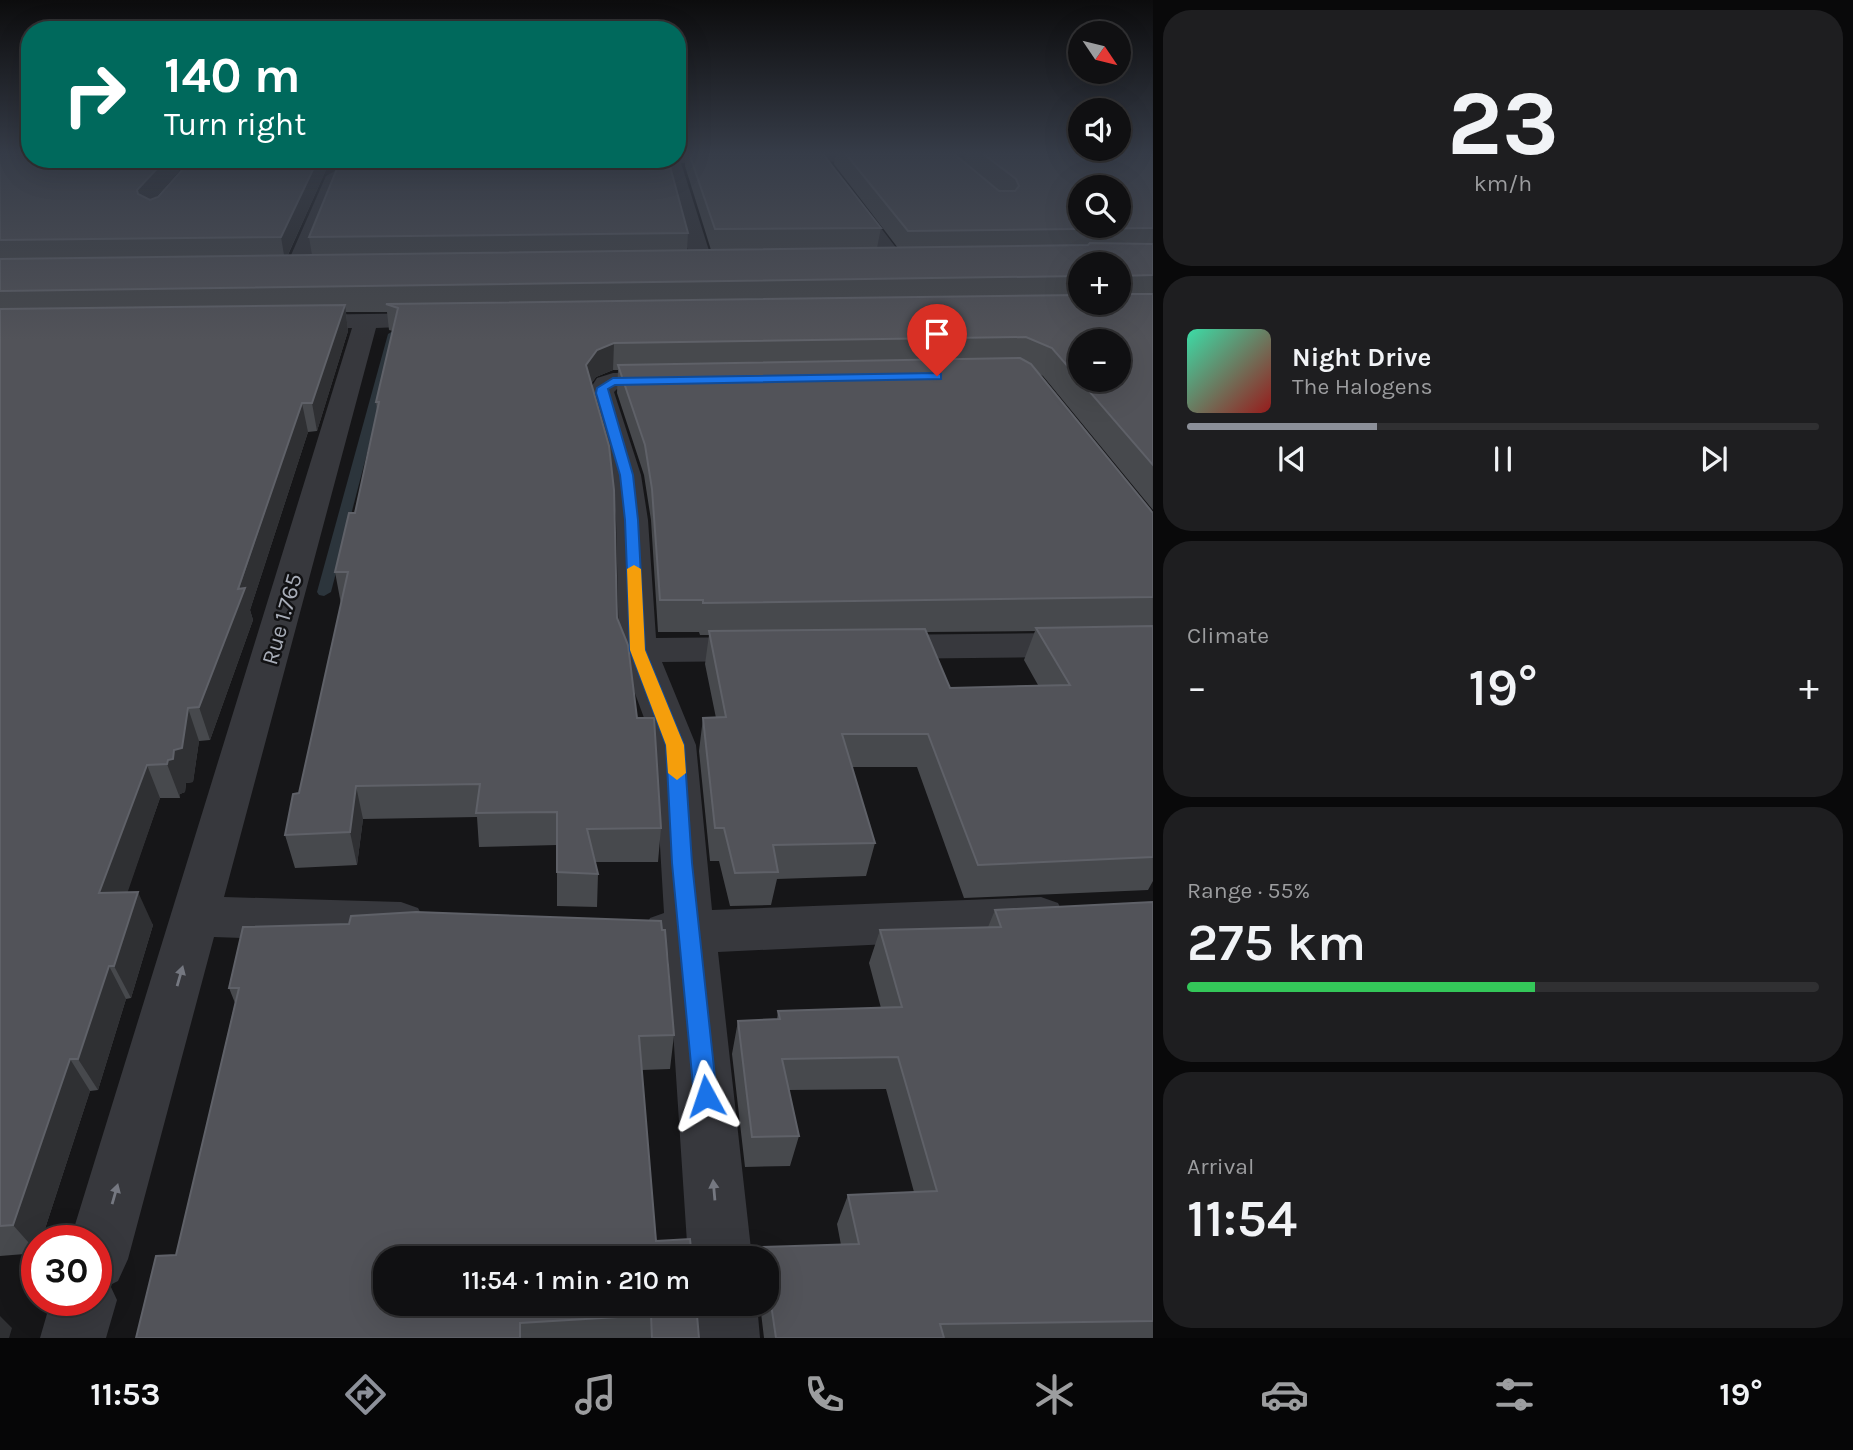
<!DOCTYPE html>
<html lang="en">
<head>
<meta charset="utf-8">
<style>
  :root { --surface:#101012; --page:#1e1e20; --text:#f1f3f6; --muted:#9c9d9f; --line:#303032; --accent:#8c9099 }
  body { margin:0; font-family:Karla,sans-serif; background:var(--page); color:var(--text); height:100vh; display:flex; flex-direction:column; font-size:26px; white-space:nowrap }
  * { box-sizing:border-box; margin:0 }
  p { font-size:23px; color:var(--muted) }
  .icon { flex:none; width:38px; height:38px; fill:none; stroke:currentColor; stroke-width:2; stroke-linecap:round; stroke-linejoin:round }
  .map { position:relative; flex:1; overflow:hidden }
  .side { display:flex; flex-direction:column; gap:10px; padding:10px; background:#09090a; width:700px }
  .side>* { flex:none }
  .banner { position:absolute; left:21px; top:21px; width:665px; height:147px; border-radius:28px; box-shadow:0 7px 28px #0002,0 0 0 2px var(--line); background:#00695c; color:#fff; overflow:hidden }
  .needle { width:46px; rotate:125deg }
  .fabs { position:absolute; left:1068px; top:21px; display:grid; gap:14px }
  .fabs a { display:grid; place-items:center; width:63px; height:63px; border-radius:50%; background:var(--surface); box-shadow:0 7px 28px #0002,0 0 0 2px var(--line); font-size:35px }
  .speed { position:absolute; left:21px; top:1225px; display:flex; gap:14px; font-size:35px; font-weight:700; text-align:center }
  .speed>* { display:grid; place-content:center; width:91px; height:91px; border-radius:50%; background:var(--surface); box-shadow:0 7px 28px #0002,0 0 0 2px var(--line); line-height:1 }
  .speed .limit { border:10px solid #d22; background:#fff; color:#111 }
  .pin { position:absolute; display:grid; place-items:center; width:60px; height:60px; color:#fff; margin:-72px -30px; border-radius:50% 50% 50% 0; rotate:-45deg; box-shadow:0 0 7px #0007 }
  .pin .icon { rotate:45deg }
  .me { position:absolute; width:77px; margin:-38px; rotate:355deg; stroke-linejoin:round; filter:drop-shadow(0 0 5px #0008) }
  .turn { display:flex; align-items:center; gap:24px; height:147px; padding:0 28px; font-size:32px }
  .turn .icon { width:91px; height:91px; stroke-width:2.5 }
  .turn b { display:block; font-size:49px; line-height:60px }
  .big { font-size:52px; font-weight:600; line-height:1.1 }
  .side .widget { flex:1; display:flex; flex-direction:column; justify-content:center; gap:10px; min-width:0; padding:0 24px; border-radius:28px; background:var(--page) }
  .side .dial { align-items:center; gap:0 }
  .dial b { font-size:91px; line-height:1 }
  .song { display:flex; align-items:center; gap:21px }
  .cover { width:84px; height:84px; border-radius:10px; background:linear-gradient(135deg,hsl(160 70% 55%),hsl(0 70% 35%)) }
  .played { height:7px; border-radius:4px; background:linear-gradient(90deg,var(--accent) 30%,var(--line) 30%) }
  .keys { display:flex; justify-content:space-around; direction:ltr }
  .heat { display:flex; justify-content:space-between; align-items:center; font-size:38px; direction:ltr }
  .charge { height:10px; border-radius:5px; background:linear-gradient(90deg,#34c759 55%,var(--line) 0) }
  .trip { position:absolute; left:373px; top:1246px; width:406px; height:70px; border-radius:28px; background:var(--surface); box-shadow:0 7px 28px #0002,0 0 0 2px var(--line); font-weight:600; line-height:70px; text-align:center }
  .menu { display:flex; height:112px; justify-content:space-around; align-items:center; background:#060607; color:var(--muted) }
  .menu .icon { width:49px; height:49px }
  .menu .current { color:var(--accent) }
  .menu b { font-size:32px; color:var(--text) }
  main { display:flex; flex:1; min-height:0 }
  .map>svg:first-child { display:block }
</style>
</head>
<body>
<main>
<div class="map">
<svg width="1153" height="1338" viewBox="0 0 1153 1338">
  <rect width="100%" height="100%" fill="#161618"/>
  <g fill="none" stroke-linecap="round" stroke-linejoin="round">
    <path fill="#2c353c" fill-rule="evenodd" d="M393 331 398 334 331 592 324 596 319 595 317 592 388 334Z"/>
    <path fill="#37383d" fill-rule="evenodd" d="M677 153H1025L1026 155 1018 160 681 163 714 266 703 272 692 266 663 159H677Z
      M123 159H400L402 161 393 166 125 169 116 164Z
      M335 171 344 176 306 271 295 278 287 276 284 271 326 176Z
      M847 191 854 193 904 258 907 263 904 268H888L838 197Z
      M440 313 448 315 452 320 448 325 376 328 224 897 401 902 418 908 426 923 418 938 401 944 214 937 128 1259 118 1281 110 1285 117 1300 106 1338H40L51 1300H96V1241H70L352 328 294 329 286 327 282 322 286 317 294 315Z
      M670 372 679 374 683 380 679 386 617 389 614 392 641 475 648 520 656 638 758 637 771 640 777 649 771 658 758 661 662 662 696 745 712 910 1041 897 1058 903 1065 917 1058 931 1041 937 718 952 752 1258H688L668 954 650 948 643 933 650 918 664 913 654 745 619 650 616 520 611 475 588 392 597 378 613 373Z
      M1153 632V656L881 659 868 656 862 647 868 638 881 635Z
      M691 1304H757L760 1338H694Z"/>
  </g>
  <path fill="#47494d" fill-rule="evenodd" d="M0 153 179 171 155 198 326 170 288 255H312L309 237 688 233 687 250H711L685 166V153H822L881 228 877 248H898L834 164 836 153H953L964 162 966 153H1153V510L1043 376 1038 373 1153 513V881L1148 890 964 898 917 767H852L875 843 866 876 777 879 771 905 730 906 719 861H710L699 751 703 718H716L705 664 709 635H700L699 632H658L651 520 644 475 617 393 618 370H613L596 377 591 384 617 618 637 718 661 828 658 862H595L598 874 597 907 557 906V845L479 847 477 817 363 819 357 865 295 868 285 835 299 793 341 604 335 572 355 513 377 411 376 402 393 331 389 330 387 312H346L348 331 317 431 308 432 250 610 253 620 210 740 199 741 193 782 186 783 185 792 180 794V798H160L127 892 153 925 131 998 126 999 98 1090 90 1091 41 1241H37V1253L0 1256ZM1080 264H1118V303H1080ZM1035 631 1024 660 1038 685 950 688 926 632Z
    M1153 902V1338H764L760 1304H766V1258H758L761 1247 841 1245 837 1224 848 1195 914 1192 886 1089 789 1090 799 1136 790 1166 745 1167 732 1054 738 1021 777 1019 778 1011 881 1008 869 963 880 930 988 927 995 910Z
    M243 927 674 1035 670 1069 642 1070 656 1241 696 1304 699 1338H136L176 1255 235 1003 229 988Z"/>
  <path fill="#2f3033" d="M166 159H177L179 171 143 212 137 190Z
    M318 159H324L326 170 285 261 281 237Z
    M345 305 348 331 317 431 312 403Z
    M614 343 613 370 596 377 585 393 586 365 597 350Z
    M302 403 308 432 250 610 253 620 210 740 199 707Z
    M188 708 199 741 193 782 186 783 185 792 180 794V798L167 764 168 760 174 750Z
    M147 765 160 798 116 926 99 893Z
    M356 786 363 819 357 865 350 832Z
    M138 892 153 925 131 998 114 966Z
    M109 966 126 999 98 1090 78 1059Z
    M70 1059 90 1091 41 1241H37V1252L13 1225Z
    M0 1316 12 1328 9 1338H0Z"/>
  <path fill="#525359" stroke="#5f6168" stroke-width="2" fill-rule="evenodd" d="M0 153H30V159H166L137 190 138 194 150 200 158 197 192 159H318L281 237 0 240Z
    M689 153H822L881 228 715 229Z
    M845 153H953L999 191H1015L1019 186 1016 179 982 153H1153V228L908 231ZM1080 187H1118V226H1080Z
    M341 159H668L688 233 309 237Z
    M1090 243 1153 244V275L1118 276V264H1080V276L0 291V259L1088 245Z
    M1118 294H1153V465L1052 348 1026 337 614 343 597 350 586 365 609 446 614 490 617 618 628 645 637 718H654L661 828 587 829 598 874 557 872V812L476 813 480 784 356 786 350 832 285 835 293 794 299 793 348 572H335L349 513H355L379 402H376L398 308 386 304 1080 295V303H1118ZM1080 341H1118V380H1080Z
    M345 305 312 403H302L238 589 245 588 199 707 188 708 182 748 174 750 173 759 168 760 167 764 147 765 99 893 138 892 114 966H109L78 1059H70L13 1225 0 1226V309Z
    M1020 358 1031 364 1153 513V597L703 603V600H660L652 489 645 445 618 365Z
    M1153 626V857L978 865 928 734H842L875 843 773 845 778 872 735 873 724 828H715L703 718 726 717 709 631 925 629 950 688 1070 685 1036 628Z
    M1153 902V1321L940 1324 944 1338H776L766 1270V1258H764L761 1247 859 1244 848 1195 937 1191 898 1057 782 1059 799 1136 752 1137 738 1021 780 1019 778 1011 902 1007 880 930 1001 927 995 910Z
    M416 912 661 921 662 930H665L674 1035 639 1036 656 1241 690 1239 692 1258H385V1304H696L699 1338H652L651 1315 520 1323V1338H136L156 1256 176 1255 239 988H229L243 927 349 924 351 916Z"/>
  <defs><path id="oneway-solid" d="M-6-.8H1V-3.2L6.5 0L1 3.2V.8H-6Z" transform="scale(1.75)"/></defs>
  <g fill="#757881">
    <use href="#oneway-solid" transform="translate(180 976) rotate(-74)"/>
    <use href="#oneway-solid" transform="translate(714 1190) rotate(-95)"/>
    <use href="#oneway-solid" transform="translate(115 1194) rotate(-74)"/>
  </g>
  <linearGradient id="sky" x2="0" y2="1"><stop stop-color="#0c0c0d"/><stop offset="0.45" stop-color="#363c48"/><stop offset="1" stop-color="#363c48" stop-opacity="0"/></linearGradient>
  <rect width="1153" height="340" fill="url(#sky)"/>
  <path fill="#1a73e8" stroke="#114b97" stroke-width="2" d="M937 373 941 374V379L615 385 608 389 633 475 638 520 645 650 684 745 692 863 717 1096 714 1104 706 1107 697 1104 694 1096 672 863 666 745 630 650 625 520 620 475 596 393 597 388 613 378Z"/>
  <path fill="#f59e0b" d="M634 565 641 569 645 650 684 745 686 773 677 780 668 773 666 745 630 650 627 569Z"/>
  <g text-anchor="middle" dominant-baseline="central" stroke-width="5" stroke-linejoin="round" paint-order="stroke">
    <g font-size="23" fill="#a8adb8" stroke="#111113">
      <text transform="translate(282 619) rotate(-74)">Rue 1.765</text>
    </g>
  </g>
</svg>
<div class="fabs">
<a><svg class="needle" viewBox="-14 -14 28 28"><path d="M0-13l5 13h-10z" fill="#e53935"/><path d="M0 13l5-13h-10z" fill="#9c9d9f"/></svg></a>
<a><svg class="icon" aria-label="sound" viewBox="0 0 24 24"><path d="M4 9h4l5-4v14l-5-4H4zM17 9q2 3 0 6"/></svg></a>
<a><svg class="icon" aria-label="search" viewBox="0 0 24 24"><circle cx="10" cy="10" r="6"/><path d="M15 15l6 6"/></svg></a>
<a>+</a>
<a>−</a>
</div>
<div class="speed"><div class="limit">30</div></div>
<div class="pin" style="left:937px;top:376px;background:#d93025"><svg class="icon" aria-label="arrive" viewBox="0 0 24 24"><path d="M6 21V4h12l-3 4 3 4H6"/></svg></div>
<svg class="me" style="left:706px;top:1096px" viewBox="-20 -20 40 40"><path d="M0-17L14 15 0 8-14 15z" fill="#1a73e8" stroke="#fff" stroke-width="4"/></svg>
<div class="trip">11:54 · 1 min · 210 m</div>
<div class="banner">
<div class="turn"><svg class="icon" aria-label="right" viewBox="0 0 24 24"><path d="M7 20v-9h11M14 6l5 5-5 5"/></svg><div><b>140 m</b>Turn right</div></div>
</div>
</div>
<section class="side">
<div class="widget dial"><b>23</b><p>km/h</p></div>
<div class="widget">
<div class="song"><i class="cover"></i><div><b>Night Drive</b><p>The Halogens</p></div></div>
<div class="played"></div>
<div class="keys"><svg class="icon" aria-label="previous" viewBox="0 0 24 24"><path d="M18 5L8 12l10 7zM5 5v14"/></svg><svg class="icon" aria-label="pause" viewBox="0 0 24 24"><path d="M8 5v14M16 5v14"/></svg><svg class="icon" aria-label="next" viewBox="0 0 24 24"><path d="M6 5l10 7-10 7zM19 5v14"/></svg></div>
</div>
<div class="widget"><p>Climate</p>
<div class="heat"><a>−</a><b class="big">19°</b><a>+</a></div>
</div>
<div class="widget"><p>Range · 55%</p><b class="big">275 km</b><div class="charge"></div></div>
<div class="widget"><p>Arrival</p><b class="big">11:54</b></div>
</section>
</main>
<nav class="menu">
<b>11:53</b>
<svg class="icon current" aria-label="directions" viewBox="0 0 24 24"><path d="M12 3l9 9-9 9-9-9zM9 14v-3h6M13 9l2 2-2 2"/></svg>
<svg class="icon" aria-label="music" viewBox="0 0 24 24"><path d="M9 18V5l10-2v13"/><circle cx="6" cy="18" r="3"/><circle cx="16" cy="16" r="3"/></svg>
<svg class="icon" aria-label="phone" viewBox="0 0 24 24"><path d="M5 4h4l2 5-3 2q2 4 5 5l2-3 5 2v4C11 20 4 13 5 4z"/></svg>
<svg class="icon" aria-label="climate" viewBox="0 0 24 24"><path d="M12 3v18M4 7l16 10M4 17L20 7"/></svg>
<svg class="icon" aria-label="car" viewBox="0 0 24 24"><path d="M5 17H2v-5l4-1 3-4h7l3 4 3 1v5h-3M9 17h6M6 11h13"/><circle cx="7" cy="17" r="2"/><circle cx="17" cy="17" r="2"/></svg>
<svg class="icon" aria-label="filters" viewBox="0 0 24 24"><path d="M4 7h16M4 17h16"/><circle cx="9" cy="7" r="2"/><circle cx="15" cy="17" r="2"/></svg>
<b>19°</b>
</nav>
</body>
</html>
